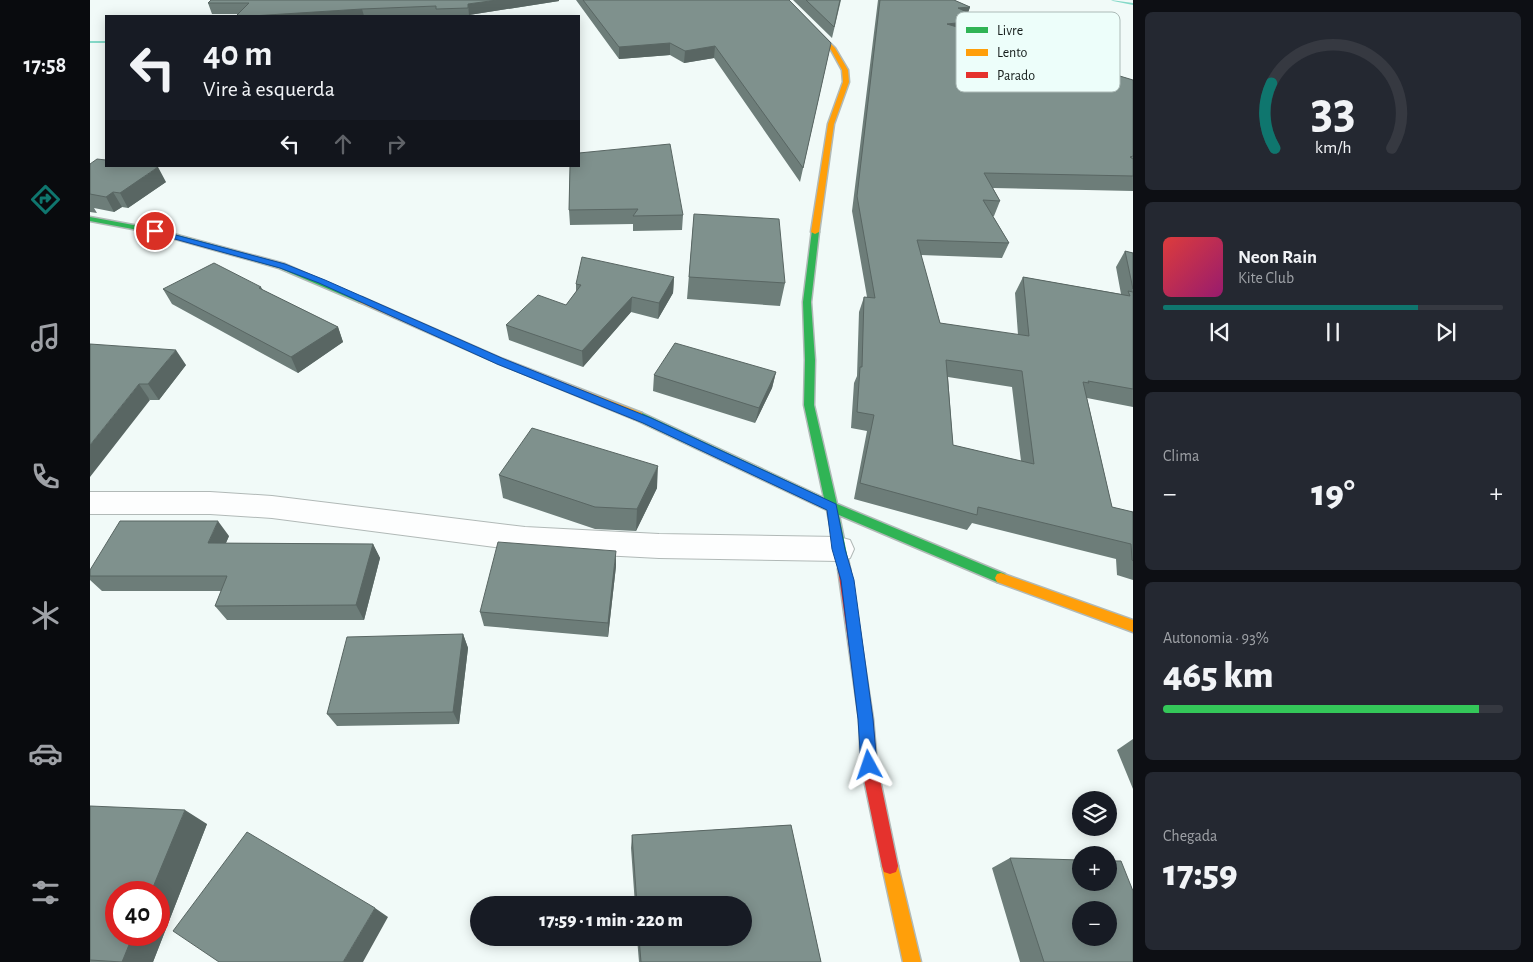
<!DOCTYPE html>
<html lang="pt">
<head>
<meta charset="utf-8">
<style>
  :root { --surface:#171b24; --page:#242831; --text:#f1f3f6; --muted:#9ea1a6; --line:#363941; --accent:#0f766e }
  body { margin:0; font-family:"Alegreya Sans",sans-serif; background:var(--page); color:var(--text); height:100vh; display:flex; flex-direction:column; font-size:19px; white-space:nowrap }
  * { box-sizing:border-box; margin:0 }
  p { font-size:16px; color:var(--muted) }
  .icon { flex:none; width:28px; height:28px; fill:none; stroke:currentColor; stroke-width:2; stroke-linecap:round; stroke-linejoin:round }
  .map { position:relative; flex:1; overflow:hidden }
  .drawer { display:flex; flex-direction:column; gap:12px; padding:12px; background:#0d0f14; width:400px }
  .drawer>* { flex:none }
  .hud { position:absolute; left:15px; top:15px; width:475px; height:152px; border-radius:0px; box-shadow:0 2px 12px #0003; background:#171b24; color:var(--text); overflow:hidden }
  .fabs { position:absolute; left:982px; top:791px; display:grid; gap:10px }
  .fabs a { display:grid; place-items:center; width:45px; height:45px; border-radius:50%; background:var(--surface); box-shadow:0 2px 12px #0003; font-size:25px }
  .speed { position:absolute; left:15px; top:881px; display:flex; gap:10px; font-size:25px; font-weight:700; text-align:center }
  .speed>* { display:grid; place-content:center; width:65px; height:65px; border-radius:50%; background:var(--surface); box-shadow:0 2px 12px #0003; line-height:1 }
  .speed .limit { border:8px solid #d22; background:#fff; color:#111 }
  .pin { position:absolute; display:grid; place-items:center; width:42px; height:42px; color:#fff; margin:-21px; border:2px solid #fff; border-radius:50%; box-shadow:0 1px 5px #0007 }
  .me { position:absolute; width:55px; margin:-28px; rotate:355deg; stroke-linejoin:round; filter:drop-shadow(0 0 4px #0008) }
  .turn { display:flex; align-items:center; gap:18px; height:105px; padding:0 15px; font-size:22px }
  .turn .icon { width:65px; height:65px; stroke-width:2.5 }
  .turn b { display:block; font-size:35px; line-height:42px }
  .lanes { display:flex; align-items:center; height:48px; padding:0 15px; background:#0003; justify-content:center; gap:25px; direction:ltr }
  .lanes .off { opacity:.35 }
  .big { font-size:38px; font-weight:800; line-height:1.1 }
  .drawer .card { flex:1; display:flex; flex-direction:column; justify-content:center; gap:8px; min-width:0; padding:0 18px; border-radius:8px; background:var(--page) }
  .drawer .dial { align-items:center; gap:0 }
  .dial svg { height:130px; overflow:visible; fill:none; stroke:var(--line); stroke-width:7; stroke-linecap:round; text-anchor:middle }
  .dial text { fill:var(--text); stroke:none }
  .song { display:flex; align-items:center; gap:15px }
  .cover { width:60px; height:60px; border-radius:8px; background:linear-gradient(135deg,hsl(0 70% 55%),hsl(320 70% 35%)) }
  .played { height:5px; border-radius:2px; background:linear-gradient(90deg,var(--accent) 75%,var(--line) 75%) }
  .keys { display:flex; justify-content:space-around; direction:ltr }
  .heat { display:flex; justify-content:space-between; align-items:center; font-size:28px; direction:ltr }
  .charge { height:8px; border-radius:4px; background:linear-gradient(90deg,#34c759 93%,var(--line) 0) }
  .trip { position:absolute; left:380px; top:896px; width:282px; height:50px; border-radius:25px; background:var(--surface); box-shadow:0 2px 12px #0003; font-weight:800; line-height:50px; text-align:center }
  main { display:flex; flex:1; min-height:0 }
  .tab-bar { display:flex; flex-direction:column; width:90px; justify-content:space-around; align-items:center; background:#090b0e; color:var(--muted) }
  .tab-bar .icon { width:35px; height:35px }
  .tab-bar .current { color:var(--accent) }
  .tab-bar b { font-size:22px; color:var(--text) }
  .map>svg:first-child { display:block }
</style>
</head>
<body>
<main>
<nav class="tab-bar">
<b>17:58</b>
<svg class="icon current" aria-label="directions" viewBox="0 0 24 24"><path d="M12 3l9 9-9 9-9-9zM9 14v-3h6M13 9l2 2-2 2"/></svg>
<svg class="icon" aria-label="music" viewBox="0 0 24 24"><path d="M9 18V5l10-2v13"/><circle cx="6" cy="18" r="3"/><circle cx="16" cy="16" r="3"/></svg>
<svg class="icon" aria-label="phone" viewBox="0 0 24 24"><path d="M5 4h4l2 5-3 2q2 4 5 5l2-3 5 2v4C11 20 4 13 5 4z"/></svg>
<svg class="icon" aria-label="climate" viewBox="0 0 24 24"><path d="M12 3v18M4 7l16 10M4 17L20 7"/></svg>
<svg class="icon" aria-label="car" viewBox="0 0 24 24"><path d="M5 17H2v-5l4-1 3-4h7l3 4 3 1v5h-3M9 17h6M6 11h13"/><circle cx="7" cy="17" r="2"/><circle cx="17" cy="17" r="2"/></svg>
<svg class="icon" aria-label="filters" viewBox="0 0 24 24"><path d="M4 7h16M4 17h16"/><circle cx="9" cy="7" r="2"/><circle cx="15" cy="17" r="2"/></svg>
</nav>
<div class="map">
<svg width="1043" height="962" viewBox="0 0 1043 962">
  <rect width="100%" height="100%" fill="#f1faf8"/>
  <g fill="none" stroke-linecap="round" stroke-linejoin="round">
    <path fill="#84d9c8" fill-rule="evenodd" d="M1021 0 1043 3V5L1023 1Z
      M0 41H16V43H0Z"/>
    <defs>
      <path id="street" d="M0 492H120L182 496 435 527 569 534 749 537 760 540 764 549 760 558 749 561 569 558 435 551 182 518 120 514H0Z"/>
      <path id="fast" d="M0 217 65 229 195 264 276 300 272 303 269 302 189 268 64 233 0 221Z
        M722 230 729 232 721 302 725 360 724 405 747 504 915 574 917 578 915 582 911 583 907 582 749 515 760 569 758 573 754 574 750 573 737 510 544 419 543 416 548 412 552 413 734 498 714 405 715 360 713 302Z"/>
      <path id="slow" d="M692 0H696L745 48 758 70 759 82 744 124 729 232 725 234 721 232 738 124 753 82 752 70 741 50Z
        M272 297 413 359 552 413 553 416 548 420 544 419 407 363 269 302 268 300Z
        M911 573 1043 620V632L907 582 905 578 907 574Z
        M800 858 806 860 808 866 831 962H813L792 866 794 860Z"/>
      <path id="jam" d="M754 564 758 565 760 569 783 719 787 765 808 866 806 872 800 874 794 872 792 866 771 765 769 719 748 569 750 565Z"/>
    </defs>
    <use href="#street" stroke="#b1b9b7" stroke-width="2"/>
    <use href="#fast" stroke="#b1b9b7" stroke-width="3"/>
    <use href="#slow" stroke="#b1b9b7" stroke-width="3"/>
    <use href="#jam" stroke="#b1b9b7" stroke-width="3"/>
    <use href="#street" fill="#fdfefe" fill-rule="evenodd"/>
    <use href="#fast" fill="#30b455" fill-rule="evenodd"/>
    <use href="#slow" fill="#ff9f0a" fill-rule="evenodd"/>
    <use href="#jam" fill="#e5322d" fill-rule="evenodd"/>
  </g>
  <path fill="#6d7d79" fill-rule="evenodd" d="M121 0H469V1L379 15 380 16H146L149 14H122L118 3Z
    M486 0H699L741 43 710 182 624 58 594 63 580 55 529 59Z
    M703 0H751L742 38Z
    M788 0H864L880 7 878 13 889 31 884 32 1043 80V191L903 188 910 201 904 216H903L919 243 912 258 831 255 850 323 928 335 925 293 933 277 1031 294 1026 267 1035 251 1043 253V407L997 398 1022 507 1043 512V580L1027 575 1026 559 882 523 877 530 764 499 777 431 761 428 764 383 767 376 769 312 774 297H777L762 211ZM858 377 922 387 931 461 863 445Z
    M0 164 76 182 38 208 32 207 24 212 4 208 7 213 0 212Z
    M480 166 593 215 592 230 543 231V224L480 225 479 210Z
    M604 214 695 283 690 306 597 299Z
    M584 277 583 293 568 319 541 312 493 367 419 340 416 325 476 305 486 292V284Z
    M171 287 173 290 248 327 253 342 208 373 82 304 73 289Z
    M0 344 96 365 69 400H60Z
    M686 372 682 388 665 423 563 391 564 375Z
    M409 475 567 488 546 531 505 529 413 498Z
    M139 536 136 543 283 544 290 558 274 620H137L125 606 131 591H12L0 580V570Z
    M526 566 518 637 394 626 390 612Z
    M373 634 378 648 369 724 247 726 237 714Z
    M1043 739V789L1027 750Z
    M0 806 117 824 63 962H0Z
    M701 825 731 962H549L547 938H654V905H545L541 848 542 835Z
    M920 858 1043 962H930L902 868Z"/>
  <path fill="#596663" d="M407 0H469V1L379 15 378 4Z
    M880 7 876 18 868 8Z
    M272 9 274 16H162Z
    M894 20 889 31 853 36 857 24Z
    M580 43V55L529 59V47Z
    M625 46 624 58 594 63 595 51Z
    M68 167 76 182 38 208 30 193Z
    M23 192 32 207 24 212 16 197Z
    M584 277 583 293 568 319 569 303Z
    M542 297 541 312 493 367 492 351Z
    M248 327 253 342 208 373 201 357Z
    M86 350 96 365 69 400 58 384Z
    M686 372 682 388 665 423 669 408Z
    M49 384 60 400 0 477V445Z
    M568 466 567 488 546 531 547 509Z
    M128 521 139 536 129 558 118 543Z
    M283 544 290 558 274 620 266 605Z
    M526 551V566L518 637V623Z
    M373 634 378 648 369 724 363 712Z
    M95 810 117 824 63 962H32L43 935H69V892H61Z
    M285 908 298 917 273 962H253Z"/>
  <path fill="#7f918d" stroke="#596663" fill-rule="evenodd" d="M121 0H407L378 4V8L346 9V6L272 9 162 16H146L159 3H118Z
    M493 0H699L741 43 713 168 625 46 595 51 580 43 529 47Z
    M716 0H750L744 27Z
    M790 0H864L880 7 868 8 894 20 857 24 1043 80V156L1040 157 1043 159V176L894 173 910 201 893 200 919 243 827 240 850 323 939 336 933 277 1040 296 1038 291 1043 292V389L998 381 999 383 993 382 1022 507 1043 512V561L1042 560 1041 544 888 507 887 515 770 483 784 415 767 412 770 367H772L774 297 785 298 767 196ZM856 360 932 371 944 464 863 445Z
    M580 144 593 215 543 216 548 209 479 210 480 166H489V153Z
    M7 159 16 160V166H60L68 167 30 193 23 192 16 197 0 194V164Z
    M604 214 689 219 695 283 599 277Z
    M1035 251 1043 253V289Z
    M492 257 584 277 569 303 542 297 492 351 416 325 448 295 476 305 491 285 486 284Z
    M124 263 171 287 169 288 248 327 201 357 73 289Z
    M585 343 686 372 669 408 564 375Z
    M0 344 86 350 58 384H49L0 445Z
    M442 428 568 466 547 509 505 507 409 475Z
    M30 521H128L118 543 283 544 266 605 125 606 137 576H0V570Z
    M408 542 526 551 518 623 390 612Z
    M373 634 363 712 237 714 257 637Z
    M0 806 95 810 61 892H26V935H43L32 962 0 960Z
    M701 825 731 962H551L549 938H654V905H547L542 835Z
    M157 832 285 908 253 962H129L83 931Z
    M920 858 991 860V882H1019V861H1031L1043 891V962H954ZM991 910H1019V938H991Z"/>
  <path fill="#1a73e8" stroke="#114b97" d="M63 229 195 264 235 280 414 359 561 418 746 504 755 549 764 580 783 719 787 765 785 771 779 773 774 771 771 765 768 719 751 580 742 549 737 510 553 423 407 364 229 283 190 268 63 233Z"/>
  <rect x="866" y="12" width="164" height="80" rx="8" fill="#edfefa" stroke="#acbab7" stroke-width="1"/>
  <rect x="876" y="27" width="22" height="6" fill="#30b455"/>
  <rect x="876" y="49" width="22" height="7" fill="#ff9f0a"/>
  <rect x="876" y="72" width="22" height="6" fill="#e5322d"/>
  <g font-size="14" fill="#141c1a">
    <text x="907" y="35">Livre</text>
    <text x="907" y="57">Lento</text>
    <text x="907" y="80">Parado</text>
  </g>
</svg>
<div class="fabs">
<a><svg class="icon" aria-label="layers" viewBox="0 0 24 24"><path d="M12 4l9 5-9 5-9-5zM3 14l9 5 9-5"/></svg></a>
<a>+</a>
<a>−</a>
</div>
<div class="speed"><div class="limit">40</div></div>
<div class="pin" style="left:65px;top:231px;background:#d93025"><svg class="icon" aria-label="arrive" viewBox="0 0 24 24"><path d="M6 21V4h12l-3 4 3 4H6"/></svg></div>
<svg class="me" style="left:779px;top:765px" viewBox="-20 -20 40 40"><path d="M0-17L14 15 0 8-14 15z" fill="#1a73e8" stroke="#fff" stroke-width="4"/></svg>
<div class="trip">17:59 · 1 min · 220 m</div>
<div class="hud">
<div class="turn"><svg class="icon" aria-label="left" viewBox="0 0 24 24"><path d="M17 20v-9H6M10 6l-5 5 5 5"/></svg><div><b>40 m</b>Vire à esquerda</div></div>
<div class="lanes"><svg class="icon" aria-label="left" viewBox="0 0 24 24"><path d="M17 20v-9H6M10 6l-5 5 5 5"/></svg><svg class="icon off" aria-label="ahead" viewBox="0 0 24 24"><path d="M12 20V5M6 11l6-6 6 6"/></svg><svg class="icon off" aria-label="right" viewBox="0 0 24 24"><path d="M7 20v-9h11M14 6l5 5-5 5"/></svg></div>
</div>
</div>
<section class="drawer">
<div class="card dial"><svg viewBox="0 0 100 80">
<path d="M14 69A42 42 0 1 1 86 69"/>
<path d="M14 69A42 42 0 0 1 12 29" stroke="#0f766e"/>
<text x="50" y="56" font-size="32" font-weight="700">33</text>
<text x="50" y="72" font-size="11">km/h</text>
</svg></div>
<div class="card">
<div class="song"><i class="cover"></i><div><b>Neon Rain</b><p>Kite Club</p></div></div>
<div class="played"></div>
<div class="keys"><svg class="icon" aria-label="previous" viewBox="0 0 24 24"><path d="M18 5L8 12l10 7zM5 5v14"/></svg><svg class="icon" aria-label="pause" viewBox="0 0 24 24"><path d="M8 5v14M16 5v14"/></svg><svg class="icon" aria-label="next" viewBox="0 0 24 24"><path d="M6 5l10 7-10 7zM19 5v14"/></svg></div>
</div>
<div class="card"><p>Clima</p>
<div class="heat"><a>−</a><b class="big">19°</b><a>+</a></div>
</div>
<div class="card"><p>Autonomia · 93%</p><b class="big">465 km</b><div class="charge"></div></div>
<div class="card"><p>Chegada</p><b class="big">17:59</b></div>
</section>
</main>
</body>
</html>
